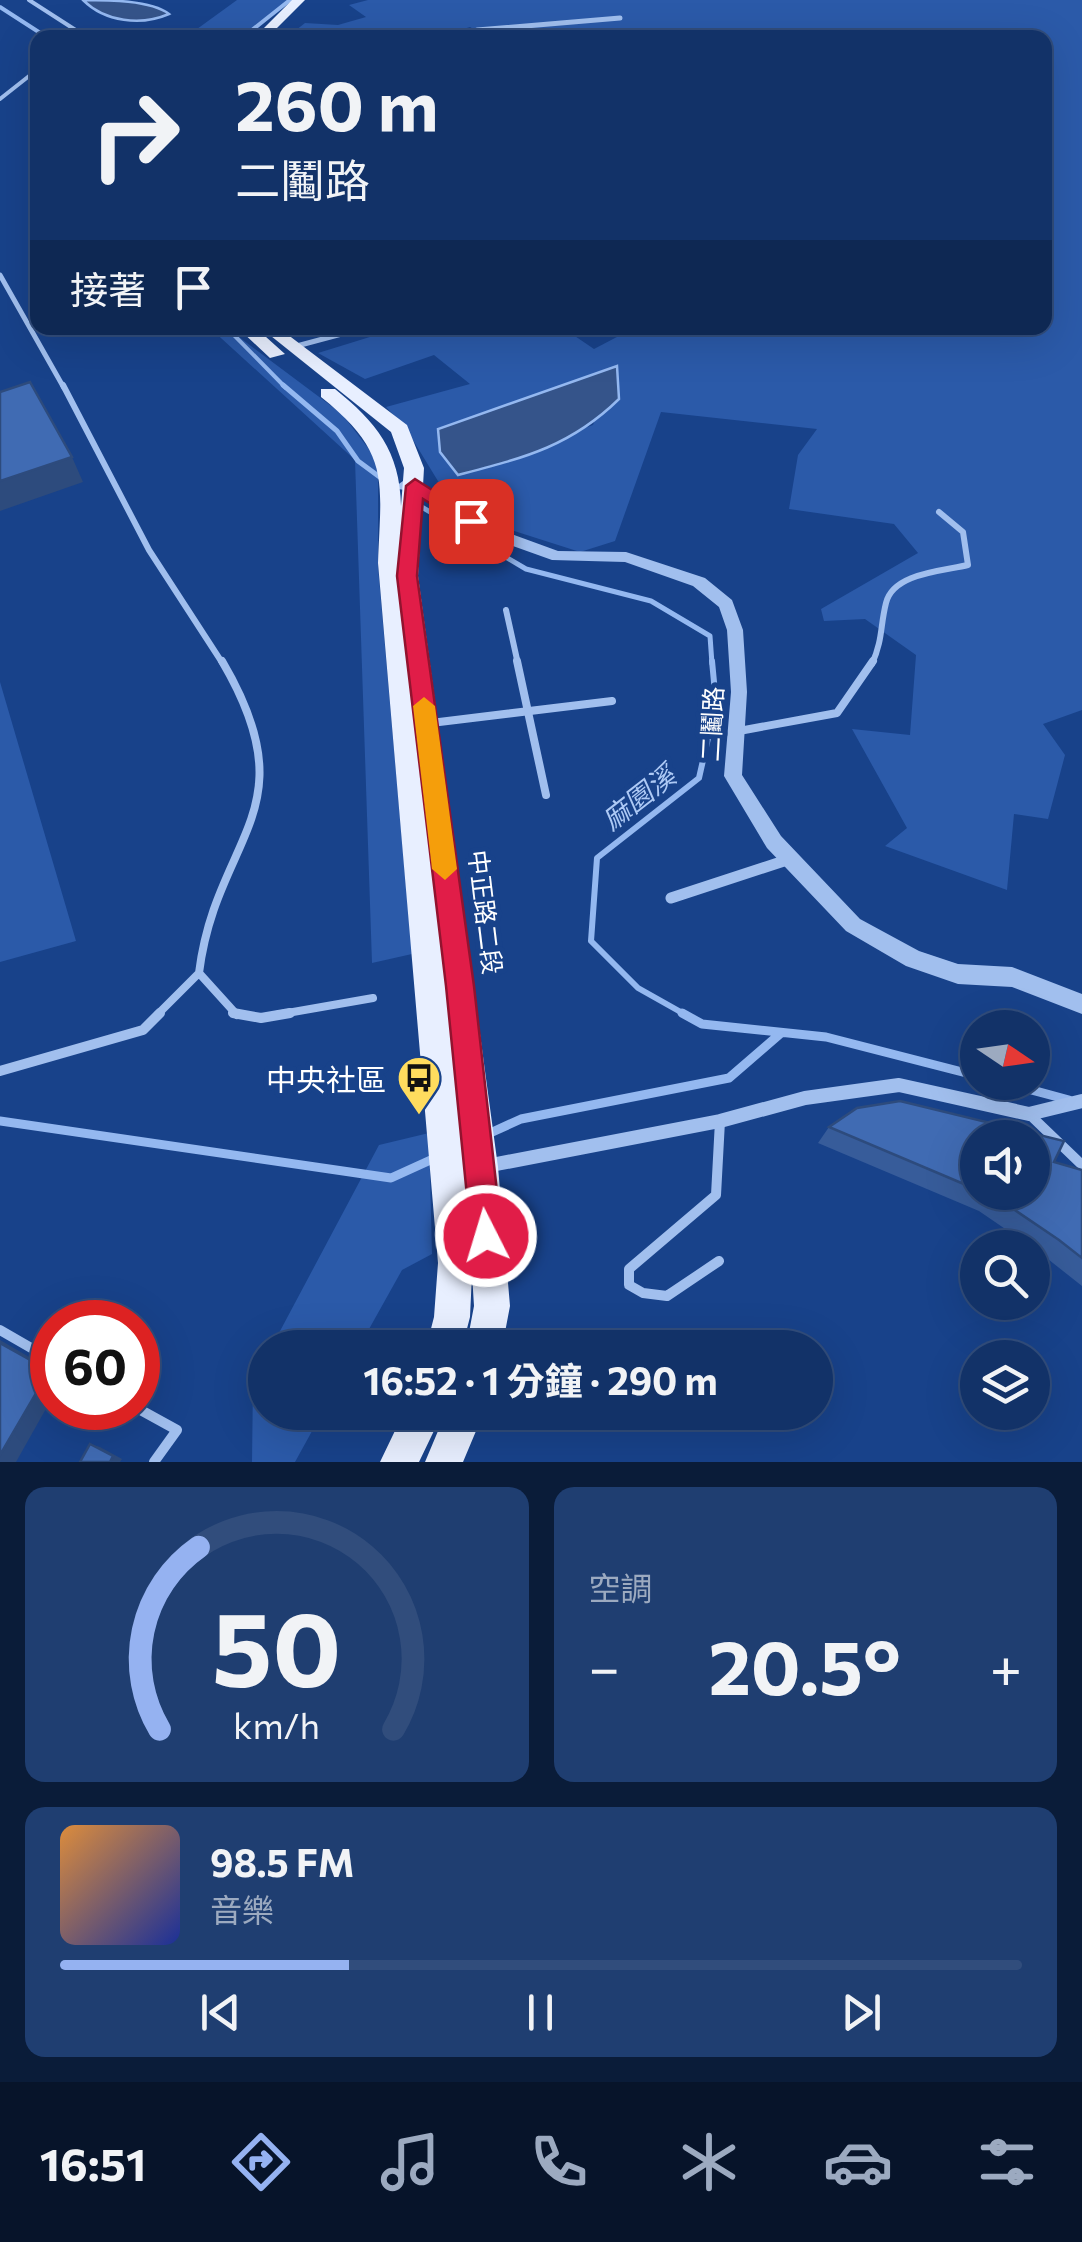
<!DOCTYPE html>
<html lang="zh-TW">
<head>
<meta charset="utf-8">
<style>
  :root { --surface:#123268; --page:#1f3e71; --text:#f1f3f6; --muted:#9caac0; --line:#314d7c; --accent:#95b2f1 }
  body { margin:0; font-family:Commissioner,"Noto Sans TC",sans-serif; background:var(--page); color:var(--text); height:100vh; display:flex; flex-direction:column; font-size:38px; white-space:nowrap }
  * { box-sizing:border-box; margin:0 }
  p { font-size:32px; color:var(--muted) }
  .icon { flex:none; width:55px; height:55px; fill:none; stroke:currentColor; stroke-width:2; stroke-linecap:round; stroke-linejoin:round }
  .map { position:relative; height:1462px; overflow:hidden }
  .panel { display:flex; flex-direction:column; gap:25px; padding:25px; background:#0a1c39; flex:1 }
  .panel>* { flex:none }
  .guide { position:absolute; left:30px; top:30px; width:1022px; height:305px; border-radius:20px; box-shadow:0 10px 40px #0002,0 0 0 2px var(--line); background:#123268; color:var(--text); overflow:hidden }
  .needle { width:65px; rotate:103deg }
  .controls { position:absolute; left:960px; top:1010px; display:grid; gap:20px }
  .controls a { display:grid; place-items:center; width:90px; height:90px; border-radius:50%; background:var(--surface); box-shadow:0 10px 40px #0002,0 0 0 2px var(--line); font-size:50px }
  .speed { position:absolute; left:30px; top:1300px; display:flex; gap:20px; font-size:50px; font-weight:700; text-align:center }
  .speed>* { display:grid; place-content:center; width:130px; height:130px; border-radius:50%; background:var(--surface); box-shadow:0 10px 40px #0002,0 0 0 2px var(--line); line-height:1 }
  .speed .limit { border:15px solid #d22; background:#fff; color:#111 }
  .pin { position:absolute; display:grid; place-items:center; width:85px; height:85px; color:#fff; margin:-42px; border-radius:20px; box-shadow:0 5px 15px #0006 }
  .me { position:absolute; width:110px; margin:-55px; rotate:355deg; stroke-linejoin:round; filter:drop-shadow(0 0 8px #0008) }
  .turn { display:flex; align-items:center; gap:35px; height:210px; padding:0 40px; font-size:45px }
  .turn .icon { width:130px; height:130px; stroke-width:2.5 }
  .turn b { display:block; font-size:70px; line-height:85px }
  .then { display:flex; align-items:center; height:95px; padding:0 40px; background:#0003; gap:20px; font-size:38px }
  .big { font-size:75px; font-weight:700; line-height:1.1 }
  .panel .tile { flex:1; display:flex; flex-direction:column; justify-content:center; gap:15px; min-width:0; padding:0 35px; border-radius:20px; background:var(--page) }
  .panel .dial { align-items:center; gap:0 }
  .dial svg { height:260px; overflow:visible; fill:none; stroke:var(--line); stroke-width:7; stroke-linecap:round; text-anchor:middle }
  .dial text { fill:var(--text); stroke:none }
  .song { display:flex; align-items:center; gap:30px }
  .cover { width:120px; height:120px; border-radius:15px; background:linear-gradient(135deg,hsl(30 70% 55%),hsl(230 70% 35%)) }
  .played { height:10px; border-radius:5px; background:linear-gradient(90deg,var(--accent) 30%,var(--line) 30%) }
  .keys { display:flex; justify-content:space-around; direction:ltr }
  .heat { display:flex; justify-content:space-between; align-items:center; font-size:55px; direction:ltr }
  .panel .tiles { flex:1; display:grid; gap:25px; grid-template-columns:1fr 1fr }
  .tile:last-child { grid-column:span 2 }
  .trip { position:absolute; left:248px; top:1330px; width:585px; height:100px; border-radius:50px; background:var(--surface); box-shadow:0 10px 40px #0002,0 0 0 2px var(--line); font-weight:700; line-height:100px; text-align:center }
  .dock { display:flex; height:160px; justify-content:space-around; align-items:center; background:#07142a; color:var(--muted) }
  .dock .icon { width:70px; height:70px }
  .dock .on { color:var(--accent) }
  .dock b { font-size:45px; color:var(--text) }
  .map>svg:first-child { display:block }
</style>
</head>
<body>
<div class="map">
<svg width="1082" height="1462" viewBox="0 0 1082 1462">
  <rect width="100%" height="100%" fill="#18428a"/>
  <path fill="#2b5aa9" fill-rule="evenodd" d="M237 0H290L248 37H186Z
    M368 0H1082V710L1043 724 1065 755 1048 819 1014 814 1007 890 885 846 907 828 852 729 910 735 916 655 865 619 824 621 821 609 918 553 894 524 789 509 798 455 817 429 661 412 615 541 580 552 505 528 441 486 405 427 386 407 470 384 434 355 365 379 318 353 399 328H563L594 349 634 328H1045V38H488L470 27 437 37 286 38 305 23 338 25 366 17 349 5ZM617 367 593 425 568 434 588 378Z
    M210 328H227L342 414 378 461V567L412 954 372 963 355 460Z
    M0 682 76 941 0 962Z
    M429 1133 432 1254 402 1270 359 1347 271 1348 379 1145Z
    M265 1359V1412L322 1413 295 1462H252L253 1381Z"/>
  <path fill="#35548a" stroke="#94b8f0" stroke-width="2.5" d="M83 0C107 0 151 0 169 14 141 26 105 22 83 0Z
    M617 366 619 399C570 447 523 458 458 475L440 452 438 429Z"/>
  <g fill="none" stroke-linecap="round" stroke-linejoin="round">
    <path stroke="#94b8f0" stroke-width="4" d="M0 7 48 38
      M242 38 290 0
      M227 328 286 388"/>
    <path stroke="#94b8f0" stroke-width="5" d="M283 385 337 431 358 461 381 478
      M415 503 526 569 651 601 710 636 712 664"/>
    <path stroke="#94b8f0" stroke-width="6" d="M686 1015 638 988 591 941 597 858 699 778 716 703 712 661"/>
    <path stroke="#94b8f0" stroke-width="9" d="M682 1013 702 1024 826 1037 978 1076
      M1002 1082 1069 1100
      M0 1121 391 1178 435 1158
      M488 1134 521 1119 729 1078 781 1033"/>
    <path stroke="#a1bfee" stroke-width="4" d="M29 0 88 38
      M0 99 38 69"/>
    <path stroke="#a1bfee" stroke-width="5" d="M0 275 64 388
      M293 347 364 328"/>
    <path stroke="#a1bfee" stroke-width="6" d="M63 385 149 550 223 664
      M506 610 518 664
      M872 664C883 639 880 627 886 603 893 573 943 571 968 565L963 532 939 512"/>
    <path stroke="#a1bfee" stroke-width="8" d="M222 661C311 812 216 835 199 973L237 1015
      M517 661 546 795
      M431 723 612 701
      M739 731 837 713 873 661
      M157 1015 199 973
      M276 1015 373 998"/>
    <path stroke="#a1bfee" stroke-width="10" d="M233 1013 261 1018 290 1013
      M0 1071 143 1030 160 1013
      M1029 1114 1082 1165
      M719 1261 667 1296 643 1293 629 1285V1269L716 1195 720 1121
      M0 1330 52 1360
      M137 1408 177 1430 154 1462"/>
    <path stroke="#a1bfee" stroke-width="5" d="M453 38 477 30 620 18"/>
    <path stroke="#a1bfee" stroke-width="11" d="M671 898 790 859"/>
    <path stroke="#a1bfee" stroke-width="14" d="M486 1166 720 1121 805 1098 899 1085 1029 1114 1082 1101"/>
    <path fill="#a1bfee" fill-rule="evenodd" d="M415 481 503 531 558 551 626 552 705 578 732 600 743 630 747 692 742 775 781 836 860 919 919 951 958 964 1012 967 1082 994V1014L1012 987 958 984 906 966 846 931 767 848 724 776 731 692 727 630 719 607 693 586 625 562 552 560 493 539 412 491 398 489 396 486 403 481Z"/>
    <path fill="#e8efff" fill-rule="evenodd" d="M292 0H305L267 38H254Z
      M238 328H256L285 354 270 358Z
      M261 328H279L407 425 424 468 418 576 498 1167 510 1306 502 1348H466L474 1306 472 1274 470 1317 462 1348H426L434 1317 438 1263 378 563C381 480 391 453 321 397V389H335C376 422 400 451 401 506L404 468 391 432Z
      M404 1412H443L419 1462H380Z
      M446 1412H484L463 1462H425Z"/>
  </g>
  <path fill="#375c9a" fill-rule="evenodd" d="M900 1101 1064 1141 1054 1162 1082 1170V1286L1039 1252 979 1211 818 1143 829 1127 857 1108ZM978 1138H1032V1192H978Z"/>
  <path fill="#2d4b7d" d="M72 457 83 482 0 511V481Z
    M0 1340 48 1368 32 1361 0 1343Z
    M52 1366V1398L16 1462H0V1455Z
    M90 1444 100 1447 122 1459 120 1462H110Z"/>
  <path fill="#406bb3" stroke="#2d4b7d" stroke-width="2.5" d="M30 382 72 457 0 481V392Z
    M900 1101 1064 1141 1054 1162 1082 1170V1258L1059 1240 997 1198 985 1192H1032V1138H978V1190L829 1127 857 1108Z
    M0 1343 32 1361 44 1357 52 1361V1366L0 1455Z
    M90 1444 113 1456 110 1462H80Z"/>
  <path fill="#e11d48" stroke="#92132f" stroke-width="2.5" d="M415 479 481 521 478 525H464L423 499 417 576 474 986 502 1236 498 1248 486 1252 475 1248 471 1236 446 986 397 576 406 486Z"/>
  <path fill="#f59e0b" d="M424 697 435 706 457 869 445 880 432 869 413 706Z"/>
  <defs>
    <symbol id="bus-pin" viewBox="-11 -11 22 30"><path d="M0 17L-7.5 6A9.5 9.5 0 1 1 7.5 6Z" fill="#ffdc5e" stroke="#18428a"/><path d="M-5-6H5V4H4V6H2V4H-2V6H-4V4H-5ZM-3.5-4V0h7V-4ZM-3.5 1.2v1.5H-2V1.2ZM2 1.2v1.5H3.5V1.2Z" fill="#111"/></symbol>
  </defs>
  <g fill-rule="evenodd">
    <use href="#bus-pin" x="394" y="1053" width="50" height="68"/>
  </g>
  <g text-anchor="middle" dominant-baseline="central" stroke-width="10" stroke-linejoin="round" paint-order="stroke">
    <g font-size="25" fill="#fff" stroke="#18428a">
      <text transform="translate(711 724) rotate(-87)">二鬮路</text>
      <text transform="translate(486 912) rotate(83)">中正路二段</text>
    </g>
    <g font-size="28" font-style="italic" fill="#adc9f5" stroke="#18428a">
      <text transform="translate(638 797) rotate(-38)">麻園溪</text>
    </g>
    <g font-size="30" fill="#fff" stroke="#18428a" text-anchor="end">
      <text x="386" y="1078">中央社區</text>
    </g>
  </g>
</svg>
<div class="controls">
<a><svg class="needle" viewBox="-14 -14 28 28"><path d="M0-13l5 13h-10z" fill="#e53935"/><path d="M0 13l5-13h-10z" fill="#9caac0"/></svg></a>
<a><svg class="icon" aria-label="sound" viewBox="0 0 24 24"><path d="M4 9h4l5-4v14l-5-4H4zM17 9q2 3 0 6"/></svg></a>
<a><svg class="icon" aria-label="search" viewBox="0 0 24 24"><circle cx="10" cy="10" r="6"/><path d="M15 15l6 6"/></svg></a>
<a><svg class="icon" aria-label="layers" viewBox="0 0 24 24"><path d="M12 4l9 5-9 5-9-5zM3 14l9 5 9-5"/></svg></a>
</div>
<div class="speed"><div class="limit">60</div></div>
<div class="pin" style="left:471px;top:521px;background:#d93025"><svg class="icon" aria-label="arrive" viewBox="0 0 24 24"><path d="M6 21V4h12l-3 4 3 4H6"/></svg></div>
<svg class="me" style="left:486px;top:1236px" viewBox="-20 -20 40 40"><circle r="17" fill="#e11d48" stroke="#fff" stroke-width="3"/><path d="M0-11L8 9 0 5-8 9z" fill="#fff"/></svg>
<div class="trip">16:52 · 1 分鐘 · 290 m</div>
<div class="guide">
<div class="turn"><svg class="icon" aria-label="right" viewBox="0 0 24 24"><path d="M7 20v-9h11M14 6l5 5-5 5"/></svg><div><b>260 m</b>二鬮路</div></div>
<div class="then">接著<svg class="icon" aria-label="arrive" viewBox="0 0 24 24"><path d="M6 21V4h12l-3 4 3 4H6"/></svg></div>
</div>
</div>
<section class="panel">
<div class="tiles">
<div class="tile dial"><svg viewBox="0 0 100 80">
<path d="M14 69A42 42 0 1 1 86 69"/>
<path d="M14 69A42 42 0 0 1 26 13" stroke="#95b2f1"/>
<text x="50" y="56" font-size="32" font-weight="700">50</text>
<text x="50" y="72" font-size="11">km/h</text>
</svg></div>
<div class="tile"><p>空調</p>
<div class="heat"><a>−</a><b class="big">20.5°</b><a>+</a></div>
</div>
<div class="tile">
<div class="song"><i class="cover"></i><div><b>98.5 FM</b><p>音樂</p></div></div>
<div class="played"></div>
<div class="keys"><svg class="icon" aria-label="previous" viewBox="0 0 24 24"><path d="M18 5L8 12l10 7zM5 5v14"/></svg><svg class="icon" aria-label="pause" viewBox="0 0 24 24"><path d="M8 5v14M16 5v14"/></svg><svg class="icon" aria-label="next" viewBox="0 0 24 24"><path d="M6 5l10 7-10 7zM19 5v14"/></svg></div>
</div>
</div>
</section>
<nav class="dock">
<b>16:51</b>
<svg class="icon on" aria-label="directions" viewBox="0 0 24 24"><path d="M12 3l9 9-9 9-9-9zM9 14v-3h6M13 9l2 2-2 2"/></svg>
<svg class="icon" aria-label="music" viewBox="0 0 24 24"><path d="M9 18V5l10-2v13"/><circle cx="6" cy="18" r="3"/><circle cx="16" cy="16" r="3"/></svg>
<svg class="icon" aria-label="phone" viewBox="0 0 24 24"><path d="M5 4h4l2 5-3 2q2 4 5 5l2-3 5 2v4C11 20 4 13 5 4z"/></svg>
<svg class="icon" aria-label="climate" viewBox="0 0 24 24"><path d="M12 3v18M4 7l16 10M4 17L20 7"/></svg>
<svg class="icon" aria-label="car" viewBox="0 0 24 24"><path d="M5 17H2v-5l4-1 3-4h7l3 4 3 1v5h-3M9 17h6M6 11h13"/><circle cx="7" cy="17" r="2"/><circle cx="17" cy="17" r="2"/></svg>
<svg class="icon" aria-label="filters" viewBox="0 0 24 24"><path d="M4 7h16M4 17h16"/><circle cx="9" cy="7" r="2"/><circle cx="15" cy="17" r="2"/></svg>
</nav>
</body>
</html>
